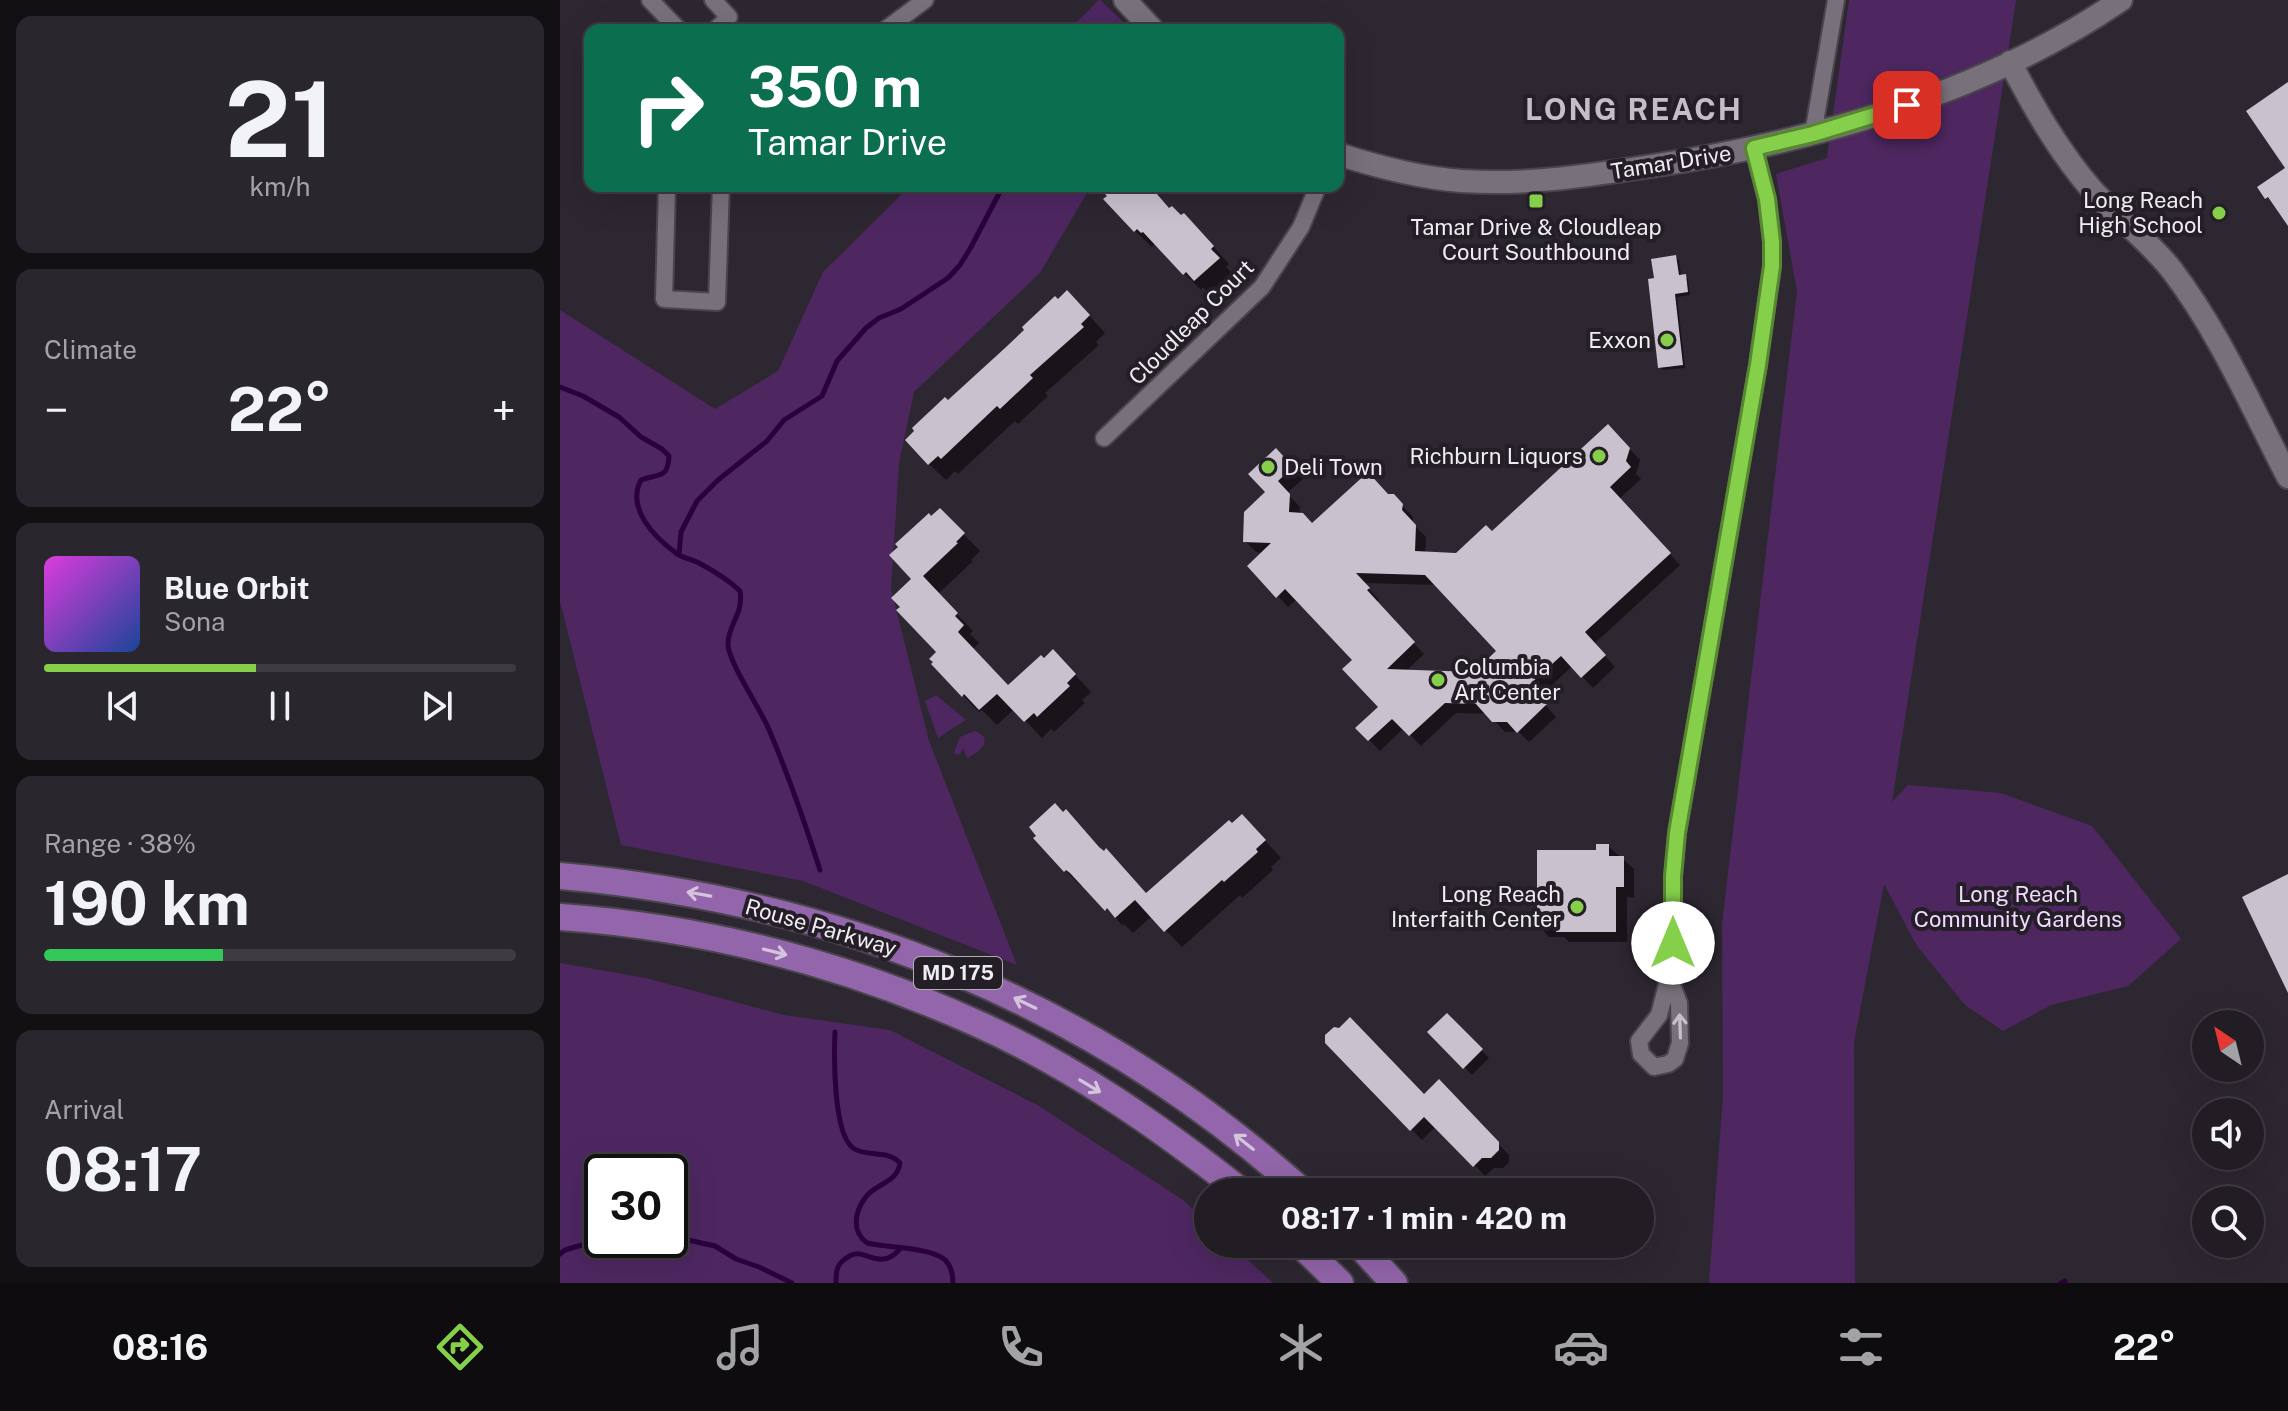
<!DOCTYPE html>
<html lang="en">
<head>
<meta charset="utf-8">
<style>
  :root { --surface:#221d25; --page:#2a262d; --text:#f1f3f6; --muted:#a2a2a7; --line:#3f3b42; --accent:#86cf4b }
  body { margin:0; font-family:"Public Sans",sans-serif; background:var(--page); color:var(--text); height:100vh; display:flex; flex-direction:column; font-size:30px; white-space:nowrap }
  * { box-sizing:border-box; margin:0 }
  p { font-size:26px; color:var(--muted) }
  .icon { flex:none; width:44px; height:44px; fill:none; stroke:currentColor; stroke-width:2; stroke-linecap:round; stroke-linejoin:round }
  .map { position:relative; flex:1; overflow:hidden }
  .details { display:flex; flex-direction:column; gap:16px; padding:16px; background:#131014; width:560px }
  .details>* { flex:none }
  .top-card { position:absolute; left:24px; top:24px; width:760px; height:168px; border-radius:16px; box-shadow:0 8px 32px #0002,0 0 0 2px var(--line); background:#0b6e4f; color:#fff; overflow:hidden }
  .needle { width:52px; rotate:325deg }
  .tools { position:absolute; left:1632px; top:1010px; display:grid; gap:16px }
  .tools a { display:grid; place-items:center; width:72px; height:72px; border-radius:50%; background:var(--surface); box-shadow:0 8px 32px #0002,0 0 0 2px var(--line); font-size:40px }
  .speed { position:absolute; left:24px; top:1154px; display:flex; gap:16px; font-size:40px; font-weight:700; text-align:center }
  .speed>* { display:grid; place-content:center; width:104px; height:104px; border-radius:50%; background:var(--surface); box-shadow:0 8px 32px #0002,0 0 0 2px var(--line); line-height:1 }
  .speed .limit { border:4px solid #111; border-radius:12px; background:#fff; color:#111 }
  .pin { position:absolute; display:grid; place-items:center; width:68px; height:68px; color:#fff; margin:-34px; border-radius:16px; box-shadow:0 4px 12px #0006 }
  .me { position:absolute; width:88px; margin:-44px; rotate:0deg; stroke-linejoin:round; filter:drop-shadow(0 0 6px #0008) }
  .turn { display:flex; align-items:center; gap:28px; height:168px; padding:0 32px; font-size:36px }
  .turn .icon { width:104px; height:104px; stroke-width:2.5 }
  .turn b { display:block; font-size:56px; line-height:68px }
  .big { font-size:60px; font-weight:700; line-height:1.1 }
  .details .card { flex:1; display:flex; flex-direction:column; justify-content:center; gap:12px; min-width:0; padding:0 28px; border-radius:16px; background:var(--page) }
  .details .dial { align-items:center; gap:0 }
  .dial b { font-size:104px; line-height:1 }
  .song { display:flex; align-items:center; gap:24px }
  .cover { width:96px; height:96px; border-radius:12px; background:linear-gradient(135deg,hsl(300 70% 55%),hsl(220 70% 35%)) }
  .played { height:8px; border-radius:4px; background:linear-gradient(90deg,var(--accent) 45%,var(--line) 45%) }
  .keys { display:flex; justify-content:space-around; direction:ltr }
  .heat { display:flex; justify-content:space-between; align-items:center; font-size:44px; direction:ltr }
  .charge { height:12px; border-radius:6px; background:linear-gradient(90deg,#34c759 38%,var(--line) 0) }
  .trip { position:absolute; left:634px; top:1178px; width:460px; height:80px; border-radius:40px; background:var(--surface); box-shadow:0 8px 32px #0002,0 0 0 2px var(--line); font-weight:700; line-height:80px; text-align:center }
  .tab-bar { display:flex; height:128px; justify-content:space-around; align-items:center; background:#0e0c0f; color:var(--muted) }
  .tab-bar .icon { width:56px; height:56px }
  .tab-bar .active { color:var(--accent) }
  .tab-bar b { font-size:36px; color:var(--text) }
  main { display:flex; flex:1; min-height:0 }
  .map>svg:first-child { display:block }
</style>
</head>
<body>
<main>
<section class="details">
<div class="card dial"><b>21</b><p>km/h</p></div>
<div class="card"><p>Climate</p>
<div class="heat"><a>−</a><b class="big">22°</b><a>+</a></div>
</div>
<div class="card">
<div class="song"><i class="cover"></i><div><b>Blue Orbit</b><p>Sona</p></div></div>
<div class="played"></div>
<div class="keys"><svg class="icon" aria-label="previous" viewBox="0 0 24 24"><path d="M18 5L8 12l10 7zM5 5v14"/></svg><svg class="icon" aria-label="pause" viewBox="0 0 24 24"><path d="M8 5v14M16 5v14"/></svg><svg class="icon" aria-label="next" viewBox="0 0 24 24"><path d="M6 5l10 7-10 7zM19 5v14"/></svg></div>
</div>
<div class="card"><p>Range · 38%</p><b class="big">190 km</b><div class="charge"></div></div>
<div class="card"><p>Arrival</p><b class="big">08:17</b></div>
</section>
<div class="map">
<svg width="1728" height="1283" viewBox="0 0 1728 1283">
  <rect width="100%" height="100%" fill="#2d2731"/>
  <path fill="#4e2761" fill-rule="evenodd" d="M539 0H540L572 30H509Z
    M1289 0H1456L1332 802 1348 785 1441 793 1532 826 1621 939 1568 986 1491 1005 1443 1031 1405 1005 1357 946 1324 884 1294 1042 1295 1283H1149L1163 1095 1162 924 1237 291 1216 174 1267 158Z
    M350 186H531L480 273 354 392 339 463 331 589 369 741 457 965 243 881 61 845 0 601V310L155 409 218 371 263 272Z
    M376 695 406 720 378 738 365 701Z
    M415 731C435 739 420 752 407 758L403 748 400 754 396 755 394 752 400 737Z
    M0 963 86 978 224 1015 330 1030 479 1106 623 1200 648 1223V1244H671L713 1283H0ZM42 1172H110V1240H42Z"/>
  <path fill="#0007" fill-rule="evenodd" d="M553 186H588L610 210 640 232 669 264 666 267 675 276 652 296 643 287 641 290 595 244 592 247 575 231Z
    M1115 257 1119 260 1121 276H1125L1128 279 1130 295 1117 297 1125 368 1103 370 1100 367 1096 280Z
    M523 309 545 333 536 342 539 345 485 393 488 396 458 424 455 421 398 474 395 471 386 480 369 464 388 403Z
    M1048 426 1080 460 1076 474 1081 479 1059 499 1120 565 1034 644 1055 667 1033 688 1012 666 979 698 996 717 969 742 959 732H945L928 714 896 713 861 746 844 728 820 751 798 728 821 707 795 660 737 599 728 607 718 596 704 553 696 552 685 541 708 492 716 451 743 479 727 493 740 507 739 515 753 525 828 496H833L853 517 852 523 866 537 865 554 897 555 932 534ZM804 583 877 585 938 651 914 674 846 671 864 654 816 603 819 600Z
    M380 510 420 551 411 560 413 561 378 594 413 631 410 634 419 643 413 649 449 687 509 668 531 692 522 700 525 703 494 732 491 729 482 738 454 709 437 725 422 710 419 712 373 664 379 652 354 579 372 519Z
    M698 833 721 858 711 867 713 870 682 898 680 895 622 947 592 916 573 933 564 924 563 926 524 885 522 887 505 870 476 838 544 853 587 894Z
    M1048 846 1074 869V898L1067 897V942H1009L1004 937H989L979 926Z
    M887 1015 929 1058 912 1075 870 1032Z
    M767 1042 864 1096 878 1082 949 1155V1162L943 1168H934L925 1176 876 1126 862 1140Z"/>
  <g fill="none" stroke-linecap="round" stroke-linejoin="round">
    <path stroke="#2b003d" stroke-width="5" d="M0 387 23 396 59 417 81 437 102 449 109 456C108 480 98 473 81 480 66 508 94 537 116 553 122 558 131 559 139 563 154 571 168 579 180 591 184 613 168 625 168 644 168 662 202 711 210 732 229 777 245 823 260 870
      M119 555 121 532 137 501 158 480 207 441 224 420 262 396 277 361 306 328 319 318 341 309 388 278 400 265 411 247 443 186
      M275 1032C274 1056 273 1133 293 1148 308 1158 327 1149 340 1163 337 1184 315 1183 305 1198 294 1213 292 1232 307 1243 328 1248 368 1247 384 1259 391 1265 393 1274 393 1283
      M110 1231 119 1238 155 1246 176 1259 199 1267 232 1283
      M78 1240H88
      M0 1254 5 1250 42 1239
      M276 1283C276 1273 276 1265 285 1259 301 1246 307 1261 323 1259 330 1259 335 1254 340 1249
      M1501 1283 1505 1281"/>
  </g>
  <path fill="#c9c1ce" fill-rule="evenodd" d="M1728 82V226L1708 197 1705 199 1697 187 1725 168 1686 111Z
    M550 186H590L609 208 612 206 621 215 624 213 654 246 651 249 660 258 634 281 626 272 623 275 583 232 581 233 577 229 574 232 543 199 547 196 543 192Z
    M1116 255 1119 275 1126 274 1128 292 1115 294 1123 365 1098 368 1088 279 1094 278 1091 259Z
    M507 290 530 315 521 324 524 327 470 375 473 378 440 409 437 406 381 459 378 456 368 465 345 440 354 431 352 428 385 397 388 400 445 348 464 330 462 327 495 296 498 299Z
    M1048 424 1070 448 1066 461 1071 467 1050 487 1111 553 1025 632 1046 655 1021 678 1001 656 969 685 987 704 957 733 947 722H932L916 704 885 703 849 736 832 719 808 741 795 728 818 707 782 669 792 660 725 589 716 598 687 566 711 543 683 542 684 512 705 492 688 474 716 448 733 467 718 481 730 494 729 512 743 513 752 523 808 472 828 494H834L843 504 842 510 856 525 855 551 896 553 926 525 932 531ZM796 573 865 575 936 651 914 672 827 669 855 642 807 590 810 588Z
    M380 508 405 533 396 542 398 543 363 576 398 613 395 616 404 625 398 632 448 685 481 655 484 658 493 649 516 674 507 683 510 686 477 717 474 713 464 722 437 694 419 710 404 694 402 697 371 664 373 662 369 659 376 652 336 610 340 607 331 598 351 579 329 555 338 547 335 544 369 513 371 516Z
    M495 803 503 812 506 809 539 847 544 851 546 848 586 893 669 820 672 823 682 814 706 840 696 849 698 852 664 882 662 880 604 932 575 900 555 918 547 908 545 911 510 873 506 870 504 872 473 838 476 836 469 827Z
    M1036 844H1049V856H1064V887H1056V932H996V927H977V850H1036Z
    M1728 874V993L1682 897Z
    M887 1013 923 1049 903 1069 867 1032Z
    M790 1017 864 1094 879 1079 939 1142V1150L931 1158H922L913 1167 864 1117 850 1131 765 1043V1035L774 1027 779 1028Z"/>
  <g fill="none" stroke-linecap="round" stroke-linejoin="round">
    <defs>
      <path id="street" d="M90 0 119 30
        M153 0 169 17 155 30
        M325 30 365 0
        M1253 134 1276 0
        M107 186 104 299 157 302 161 186
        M544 438 702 287 741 227 758 186
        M1109 977 1119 1003 1120 1043 1115 1059 1108 1064 1094 1067 1081 1054 1079 1041 1099 1015 1113 961V876L1117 833 1198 365 1212 266V242L1207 199 1194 148"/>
      <path id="secondary" d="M565 0 593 30
        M1450 62C1474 108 1499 152 1533 191 1558 218 1588 240 1611 269 1660 333 1691 406 1728 477
        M778 154C818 167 860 178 902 181 962 185 1019 177 1078 168 1243 145 1422 95 1561 0"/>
      <path id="primary" d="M0 876C279 901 534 1004 743 1192
        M0 917C143 927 285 964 416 1023 512 1066 600 1127 682 1192
        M740 1244 780 1283
        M798 1244 834 1283"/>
    </defs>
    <use href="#street" stroke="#4a454d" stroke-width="20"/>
    <use href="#secondary" stroke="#4a454d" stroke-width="26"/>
    <use href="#primary" stroke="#4a454d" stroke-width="30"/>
    <use href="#street" stroke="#78717c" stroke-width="16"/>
    <use href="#secondary" stroke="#78717c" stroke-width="22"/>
    <use href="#primary" stroke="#9365aa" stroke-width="26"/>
  </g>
  <defs><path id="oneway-shaft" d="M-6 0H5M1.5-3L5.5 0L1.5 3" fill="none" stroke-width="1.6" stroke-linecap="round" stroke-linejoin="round" transform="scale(2)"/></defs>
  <g stroke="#d4c4dd">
    <use href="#oneway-shaft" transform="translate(139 894) rotate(-170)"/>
    <use href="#oneway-shaft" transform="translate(215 952) rotate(14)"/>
    <use href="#oneway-shaft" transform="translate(465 1003) rotate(-154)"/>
    <use href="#oneway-shaft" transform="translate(530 1086) rotate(31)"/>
    <use href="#oneway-shaft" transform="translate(684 1142) rotate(-142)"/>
  </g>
  <use stroke="#c6c1c9" href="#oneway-shaft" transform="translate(1120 1026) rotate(-92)"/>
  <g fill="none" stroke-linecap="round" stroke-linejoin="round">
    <defs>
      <path id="route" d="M1113 943V876L1117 833 1198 365 1212 266V242L1207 199 1194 148 1253 134 1347 105"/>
    </defs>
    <use href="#route" stroke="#578731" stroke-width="20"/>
    <use href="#route" stroke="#86cf4b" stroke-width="14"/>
  </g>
  <g fill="#86cf4b" stroke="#241e27" stroke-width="3">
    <rect x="968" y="193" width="16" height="16" rx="4"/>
    <circle cx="1659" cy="213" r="8"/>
    <circle cx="1107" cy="340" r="8"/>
    <circle cx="1039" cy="456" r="8"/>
    <circle cx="708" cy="467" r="8"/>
    <circle cx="878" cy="680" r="8"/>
    <circle cx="1017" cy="907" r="8"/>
  </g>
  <g text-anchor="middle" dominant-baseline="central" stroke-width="8" stroke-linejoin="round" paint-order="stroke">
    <rect fill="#241e27" stroke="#b3aeb6" stroke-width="2" x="354" y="957" width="88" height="32" rx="6"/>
    <g font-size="20" font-weight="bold" fill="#f0ecf3">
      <text x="398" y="973">MD 175</text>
    </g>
    <g font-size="22" fill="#f0ecf3" stroke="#241e27">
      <text transform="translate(1111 162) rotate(-9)">Tamar Drive</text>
      <text transform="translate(631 322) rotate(-45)">Cloudleap Court</text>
      <text transform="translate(261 927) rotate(16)">Rouse Parkway</text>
    </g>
    <g font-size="22" fill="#f0ecf3" stroke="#241e27" text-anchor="end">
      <text x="1643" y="200">Long Reach<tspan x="1643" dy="25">High School</tspan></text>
      <text x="976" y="227" text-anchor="middle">Tamar Drive &amp; Cloudleap<tspan x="976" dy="25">Court Southbound</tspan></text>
      <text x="1091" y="340">Exxon</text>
      <text x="1023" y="456">Richburn Liquors</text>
      <text x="724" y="467" text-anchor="start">Deli Town</text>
      <text x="894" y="667" text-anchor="start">Columbia<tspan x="894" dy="25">Art Center</tspan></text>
      <text x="1001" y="894">Long Reach<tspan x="1001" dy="25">Interfaith Center</tspan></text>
    </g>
    <g font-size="22" fill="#f1d9ff" stroke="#241e27">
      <text x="1458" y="894">Long Reach<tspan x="1458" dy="25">Community Gardens</tspan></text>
    </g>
    <g font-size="30" font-weight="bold" letter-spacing="2" fill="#c5beca" stroke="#241e27">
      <text x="1074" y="109">LONG REACH</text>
    </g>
  </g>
</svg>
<div class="tools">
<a><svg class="needle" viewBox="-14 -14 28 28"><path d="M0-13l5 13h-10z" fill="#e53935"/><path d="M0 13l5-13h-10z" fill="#a2a2a7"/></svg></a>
<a><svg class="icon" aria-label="sound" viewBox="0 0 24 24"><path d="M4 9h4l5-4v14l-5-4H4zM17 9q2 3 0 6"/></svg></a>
<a><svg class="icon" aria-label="search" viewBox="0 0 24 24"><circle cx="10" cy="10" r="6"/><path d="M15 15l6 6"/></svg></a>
</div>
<div class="speed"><div class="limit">30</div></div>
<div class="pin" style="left:1347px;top:105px;background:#d93025"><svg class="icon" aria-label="arrive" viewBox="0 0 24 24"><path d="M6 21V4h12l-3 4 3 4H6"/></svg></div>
<svg class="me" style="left:1113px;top:943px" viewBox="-20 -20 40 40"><circle r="19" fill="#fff"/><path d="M0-13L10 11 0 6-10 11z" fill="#86cf4b"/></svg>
<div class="trip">08:17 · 1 min · 420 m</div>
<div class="top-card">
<div class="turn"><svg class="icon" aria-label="right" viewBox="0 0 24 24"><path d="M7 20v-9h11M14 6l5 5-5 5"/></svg><div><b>350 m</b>Tamar Drive</div></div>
</div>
</div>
</main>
<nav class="tab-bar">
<b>08:16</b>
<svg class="icon active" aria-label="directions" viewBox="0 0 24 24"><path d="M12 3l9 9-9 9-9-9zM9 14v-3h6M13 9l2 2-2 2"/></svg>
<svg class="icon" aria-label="music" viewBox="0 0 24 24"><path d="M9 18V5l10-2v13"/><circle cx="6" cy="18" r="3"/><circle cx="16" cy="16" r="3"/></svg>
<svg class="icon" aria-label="phone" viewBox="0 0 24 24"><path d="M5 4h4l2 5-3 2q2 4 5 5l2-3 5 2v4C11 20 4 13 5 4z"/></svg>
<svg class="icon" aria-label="climate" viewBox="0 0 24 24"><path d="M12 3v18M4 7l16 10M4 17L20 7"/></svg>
<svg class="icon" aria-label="car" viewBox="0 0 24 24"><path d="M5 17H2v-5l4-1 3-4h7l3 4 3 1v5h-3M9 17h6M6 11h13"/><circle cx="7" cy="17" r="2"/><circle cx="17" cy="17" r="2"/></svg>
<svg class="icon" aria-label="filters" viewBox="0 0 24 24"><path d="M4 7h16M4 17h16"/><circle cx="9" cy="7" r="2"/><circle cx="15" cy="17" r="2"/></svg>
<b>22°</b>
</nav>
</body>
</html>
